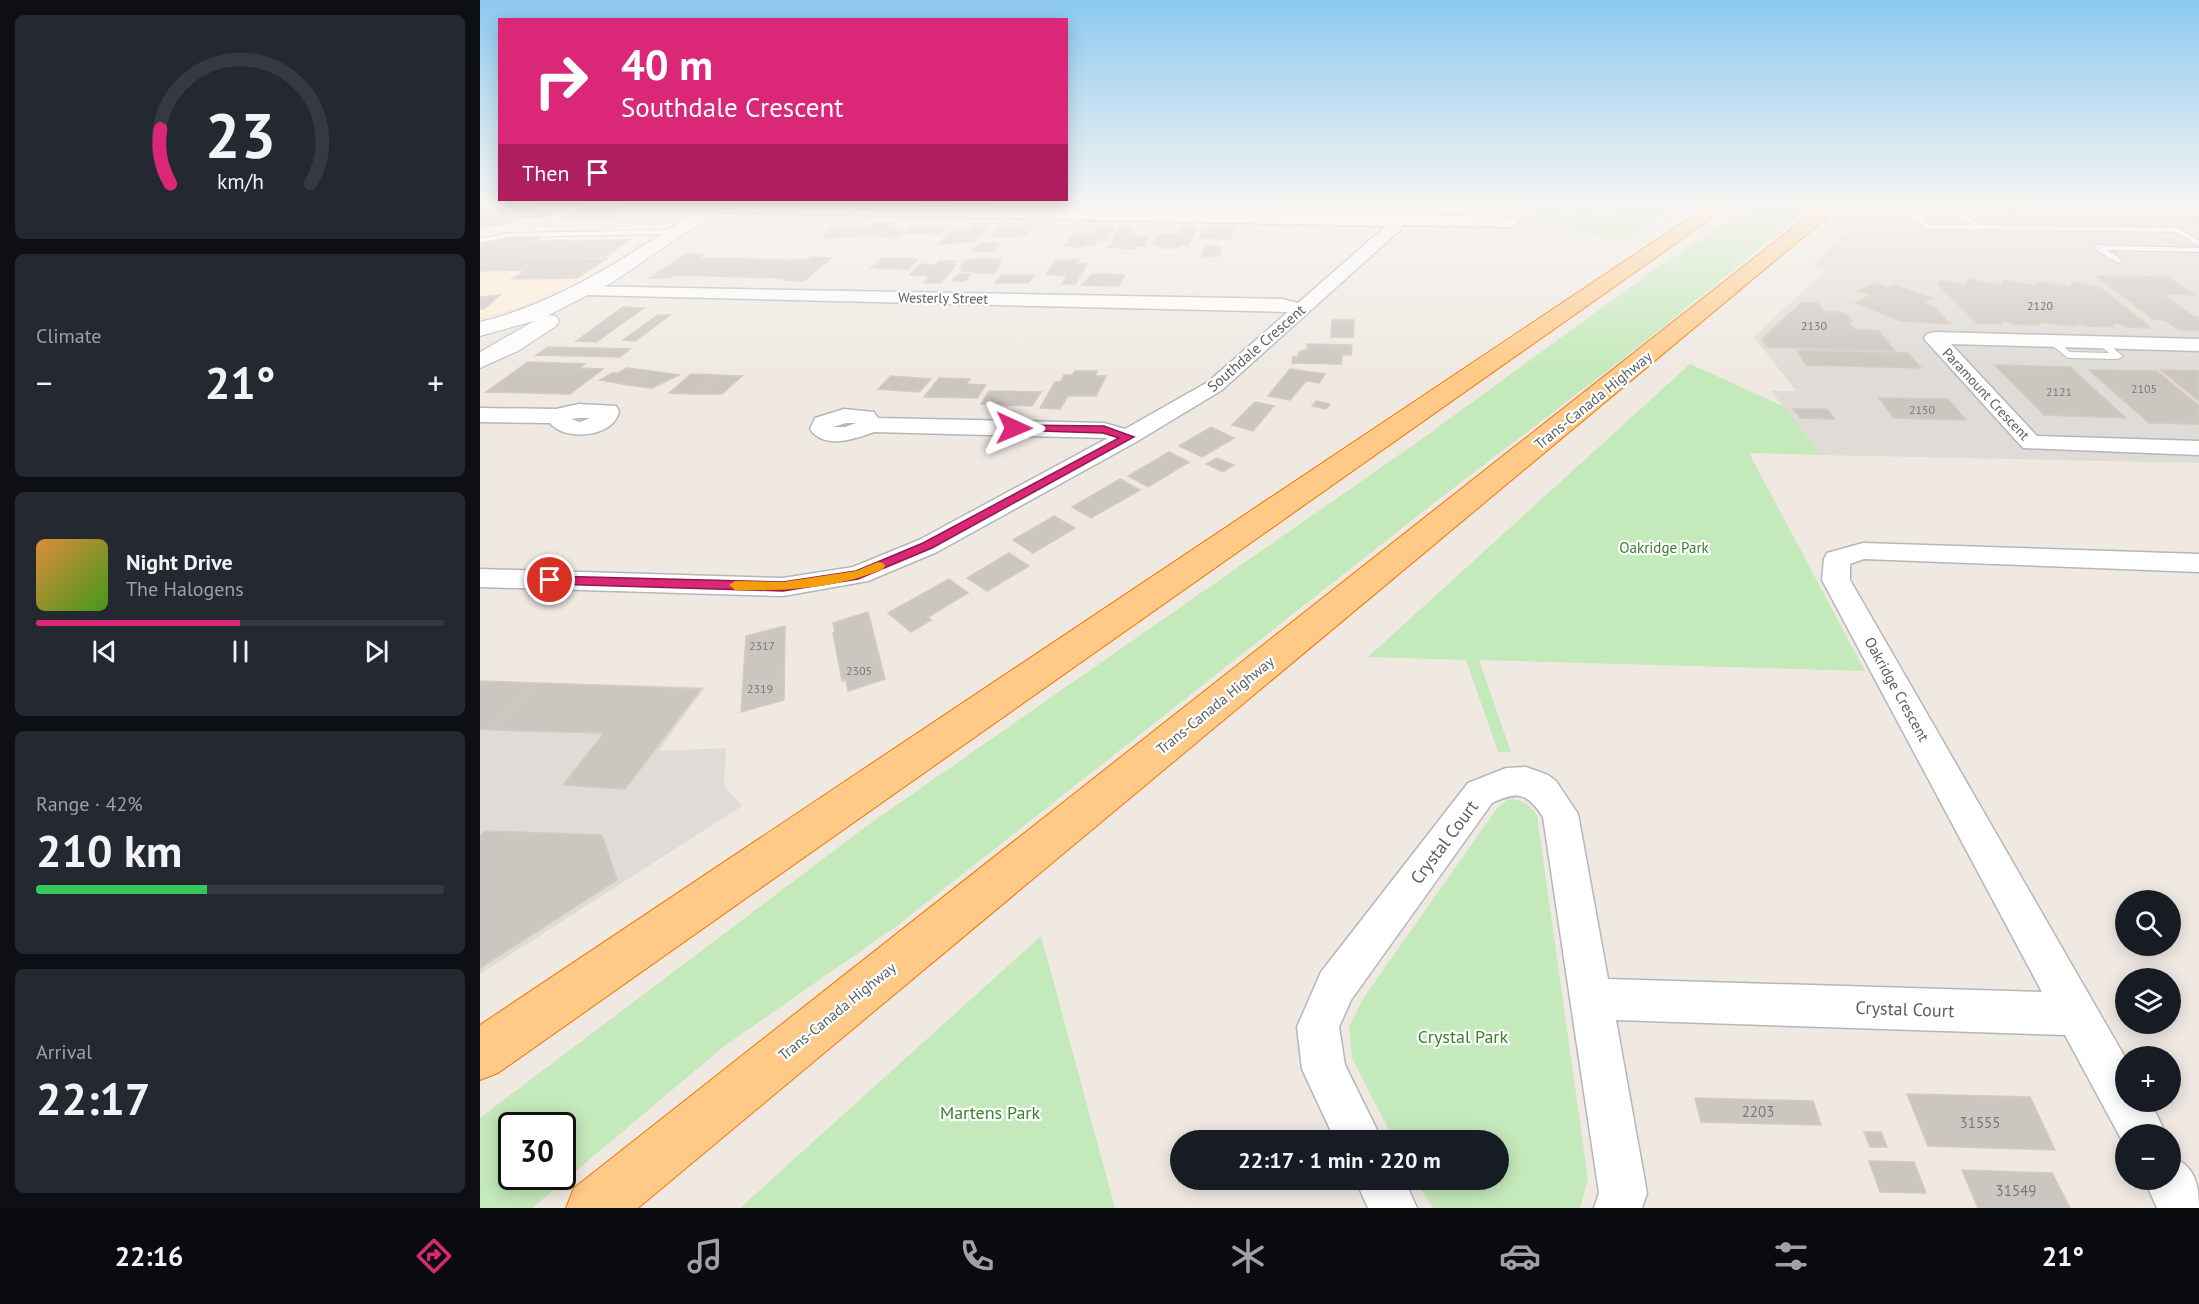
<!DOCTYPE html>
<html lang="en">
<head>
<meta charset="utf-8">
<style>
  :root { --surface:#171b24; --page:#242831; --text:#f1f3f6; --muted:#9ea1a6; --line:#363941; --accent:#db2777 }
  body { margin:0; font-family:"PT Sans",sans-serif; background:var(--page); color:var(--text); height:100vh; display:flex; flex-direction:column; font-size:22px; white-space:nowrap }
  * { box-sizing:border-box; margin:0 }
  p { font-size:20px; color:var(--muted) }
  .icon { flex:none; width:33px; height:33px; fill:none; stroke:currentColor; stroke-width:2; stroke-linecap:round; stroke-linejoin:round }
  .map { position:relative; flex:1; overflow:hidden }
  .drawer { display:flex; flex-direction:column; gap:15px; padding:15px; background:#0d0f14; width:480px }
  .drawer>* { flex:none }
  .hud { position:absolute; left:18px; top:18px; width:570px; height:183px; border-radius:0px; box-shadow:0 3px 15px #0003; background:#db2777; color:#fff; overflow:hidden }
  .tools { position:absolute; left:1635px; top:890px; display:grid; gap:12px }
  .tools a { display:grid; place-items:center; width:66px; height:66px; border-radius:50%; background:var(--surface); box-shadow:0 3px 15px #0003; font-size:30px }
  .speed { position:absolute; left:18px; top:1112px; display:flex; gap:12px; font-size:30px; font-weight:700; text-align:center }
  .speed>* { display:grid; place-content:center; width:78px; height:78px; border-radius:50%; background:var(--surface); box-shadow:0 3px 15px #0003; line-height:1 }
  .speed .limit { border:3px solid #111; border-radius:9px; background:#fff; color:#111 }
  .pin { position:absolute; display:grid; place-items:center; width:51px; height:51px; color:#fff; margin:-26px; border:3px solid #fff; border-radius:50%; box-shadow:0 2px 6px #0007 }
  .me { position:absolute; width:66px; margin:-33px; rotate:91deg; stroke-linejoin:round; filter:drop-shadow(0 0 4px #0008) }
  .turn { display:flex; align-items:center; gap:21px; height:126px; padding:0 24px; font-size:27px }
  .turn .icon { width:78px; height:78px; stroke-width:2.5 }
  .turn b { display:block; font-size:42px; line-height:51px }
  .then { display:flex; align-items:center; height:57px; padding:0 24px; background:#0003; gap:12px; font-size:22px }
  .big { font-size:45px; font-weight:700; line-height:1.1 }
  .drawer .widget { flex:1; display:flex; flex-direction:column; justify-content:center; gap:9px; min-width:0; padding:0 21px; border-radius:9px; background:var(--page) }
  .drawer .dial { align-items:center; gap:0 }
  .dial svg { height:156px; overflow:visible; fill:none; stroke:var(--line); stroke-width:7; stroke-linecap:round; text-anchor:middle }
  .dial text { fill:var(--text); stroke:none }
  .song { display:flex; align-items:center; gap:18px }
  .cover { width:72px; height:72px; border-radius:9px; background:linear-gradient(135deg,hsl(30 70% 55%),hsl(100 70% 35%)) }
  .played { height:6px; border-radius:3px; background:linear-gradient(90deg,var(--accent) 50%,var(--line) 50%) }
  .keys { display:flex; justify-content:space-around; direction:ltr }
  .heat { display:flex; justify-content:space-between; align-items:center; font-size:33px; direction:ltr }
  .charge { height:9px; border-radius:4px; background:linear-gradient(90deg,#34c759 42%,var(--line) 0) }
  .trip { position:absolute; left:690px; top:1130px; width:339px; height:60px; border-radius:30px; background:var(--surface); box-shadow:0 3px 15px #0003; font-weight:700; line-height:60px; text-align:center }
  .menu { display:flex; height:96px; justify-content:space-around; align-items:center; background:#090b0e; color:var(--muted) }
  .menu .icon { width:42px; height:42px }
  .menu .active { color:var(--accent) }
  .menu b { font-size:27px; color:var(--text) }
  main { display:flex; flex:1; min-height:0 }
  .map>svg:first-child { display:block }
</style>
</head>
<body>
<main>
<section class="drawer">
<div class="widget dial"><svg viewBox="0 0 100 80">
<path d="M14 69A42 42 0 1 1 86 69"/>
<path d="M14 69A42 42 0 0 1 9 41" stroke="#db2777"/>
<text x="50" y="56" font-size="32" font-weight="700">23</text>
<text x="50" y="72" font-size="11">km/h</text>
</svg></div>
<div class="widget"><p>Climate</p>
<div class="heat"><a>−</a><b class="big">21°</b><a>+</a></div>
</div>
<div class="widget">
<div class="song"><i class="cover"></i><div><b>Night Drive</b><p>The Halogens</p></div></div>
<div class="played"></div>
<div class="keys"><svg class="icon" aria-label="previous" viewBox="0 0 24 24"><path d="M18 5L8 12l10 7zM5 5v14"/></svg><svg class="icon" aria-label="pause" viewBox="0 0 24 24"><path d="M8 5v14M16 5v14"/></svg><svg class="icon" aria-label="next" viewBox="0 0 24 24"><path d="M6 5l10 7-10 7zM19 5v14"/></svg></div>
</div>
<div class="widget"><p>Range · 42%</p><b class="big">210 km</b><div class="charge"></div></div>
<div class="widget"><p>Arrival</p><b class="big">22:17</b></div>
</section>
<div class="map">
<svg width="1719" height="1208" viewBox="0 0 1719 1208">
  <rect width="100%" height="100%" fill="#efe9e2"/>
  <path fill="#ffeed6" d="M0 203H84L74 210H92L73 220 42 221 31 228 188 225 99 282 44 305 0 318Z"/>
  <path fill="#dfdbd6" d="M1397 203H1719V463L1341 455 1291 391H1316L1274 337 1346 270 1331 265Z
    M0 681 225 687 179 751 246 748 244 786 262 806 0 974Z"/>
  <path fill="#c4e9bb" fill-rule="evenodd" d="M1048 203H1204L1145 242 1065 225H1055Z
    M1276 203H1335L1162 344 954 503 418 925 243 1047 52 1208H0V1118L388 825 939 441 1171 272ZM32 1125H82V1176H32Z
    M1210 364 1303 406 1341 455 1269 453 1385 671 999 660 1031 752H1018L986 660 888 657Z
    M1028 799C1042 800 1050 803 1057 816L1108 1179 1100 1208H953L935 1179H1018V1140H914L872 1058 869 1027 884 997 1018 807Z
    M561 936 635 1208H260Z"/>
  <path fill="#ccc6c1" stroke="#d4cabf" stroke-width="1.5" d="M0 203H63L51 210H0Z
    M111 203H110H150L128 219H84Z
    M1522 203H1719V226L1709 220 1543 219Z
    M80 210 68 217 36 218 23 225 0 226V211Z
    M396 223H411L405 229H425L418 237 381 236Z
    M495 225 510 226 493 242 460 244 471 231H490Z
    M544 225 553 226 546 236 511 237 521 226Z
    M355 226 372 225 388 226 377 236 342 238Z
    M619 227H634L626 240H618L615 245H606L604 247 585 246 594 233H615Z
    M430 228 440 227 466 228 459 234 425 233Z
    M639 228H652L648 236H670L666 240 665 246H656L654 249 628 247 632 245 635 241H632Z
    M701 228H717L708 245H700L698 248H680L681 245H673L678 235 698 234Z
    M723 229H754L751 239 720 238Z
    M62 236 53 242H40L13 259H0V242H14L27 237Z
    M88 240 86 241H95L70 258 13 259 40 242Z
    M149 240 126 257 70 258 95 241Z
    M500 243H521L514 251H493Z
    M726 246 741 247 740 256H722Z
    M205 254H224L219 258 328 260 331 257 351 258 324 281 303 280 307 278 194 275 190 278H170Z
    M402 258 438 259 428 269 391 268Z
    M126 259 97 278 32 279 46 270 0 271V260Z
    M492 259H520L517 262H521L514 274 481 271 484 268H480L486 261Z
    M577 260H599L596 264H607L595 284H582L587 276 566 274Z
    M459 261H476L473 265H476L461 283H444L450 276 430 275 440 264 456 265Z
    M478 274H490L485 281H472Z
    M613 274H625L645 275 639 286 602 285Z
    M521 275H554L548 283H515Z
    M1616 276 1688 277 1714 295 1682 294 1713 316 1719 317V330H1699L1685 320 1673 319Z
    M1488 279 1522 286 1524 280 1555 286 1556 281 1591 287 1592 282 1621 288 1671 328 1646 327 1640 324H1631L1633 327 1608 326 1595 323 1597 326 1557 322 1559 325 1533 324 1528 321H1520L1522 324 1497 323 1458 285 1460 280 1486 285Z
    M1395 283 1408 288 1414 285 1452 298 1443 303 1454 307 1470 324 1421 321 1375 303 1390 295 1378 291Z
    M20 295 4 309H0V297Z
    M1321 303H1338L1345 312H1361L1367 315 1372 321H1367L1374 329 1399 331 1415 351 1287 347 1282 339Z
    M143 307 164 308 116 342 96 341Z
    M178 315H190L155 341 143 340Z
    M852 320H874L873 337H851Z
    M827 344 872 345 871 355H862L861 364 812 363 813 356 818 357 819 352 827 349Z
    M68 347 150 349 140 357 56 355Z
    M1317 350 1428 353 1441 368 1326 365Z
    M48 362 105 364 99 368 123 369 90 394 6 392Z
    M1515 365 1590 367 1646 418 1564 415Z
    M147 368 170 371 148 385 120 380 132 373H138Z
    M810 369 845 374 839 383 826 381 810 400 788 396Z
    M1609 370 1677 371 1719 406V424L1669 423Z
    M1681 370 1719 371V401Z
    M170 371 199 375 172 388 148 385Z
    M595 371H617L615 376H626L616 396H588L580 409 560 408 575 382H581L584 375H592Z
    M211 374 237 375 216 394 189 393Z
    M237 375 262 376 242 394H216Z
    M411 376 451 379 439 392 398 389Z
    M459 378 490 379 486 384 506 385 497 398 444 397Z
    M509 391 561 392 552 406 501 404Z
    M1399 398 1468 399 1486 420 1414 418Z
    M836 401 850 404 846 409 832 406Z
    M775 402 794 406 773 431 752 425Z
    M1313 409H1347L1355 419 1320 418Z
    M731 427 754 438 722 457 699 446Z
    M689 452 709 462 668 487 648 476Z
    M737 458 754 465 743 472 726 464Z
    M640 479 660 490 611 518 592 507Z
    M574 516 595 528 553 553 533 540Z
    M529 553 549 566 507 591 487 578Z
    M469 579 488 593 448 617 451 620 431 632 408 613Z
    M388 612 405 679 368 691 366 680 362 681 353 633H355L353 623Z
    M305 626 304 700 261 712 266 636Z
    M0 681 56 683 13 730 0 729Z
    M56 683 221 689 145 789 83 785 124 733 13 730Z
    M5 831 122 835 137 880 0 968V837Z
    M1427 1094 1550 1097 1575 1150 1448 1146Z
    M1215 1098 1333 1101 1341 1125 1221 1122Z
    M1384 1132H1401L1407 1147H1390Z
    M1389 1161 1434 1162 1446 1193 1400 1192Z
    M1482 1170 1572 1173 1590 1208H1498Z"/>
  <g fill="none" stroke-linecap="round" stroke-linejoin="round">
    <defs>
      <path id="lane" d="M1428 203H1434L1432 209 1449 225H1491L1465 203H1473L1500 225 1698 228 1719 241V246L1696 232 1447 229 1425 211Z
        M195 230H198V234L28 237 0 243V239L28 233Z
        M1615 245 1719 248V252L1627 250 1641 259 1642 261 1638 263 1615 249Z
        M1569 339H1575L1590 352 1629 353 1616 342 1621 339 1643 356 1638 359 1588 358 1569 343Z"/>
      <path id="street" d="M258 203 1031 217 1039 222 1031 227 922 225 920 230 742 390 656 442 457 552 388 581 303 596 0 587V569L303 578 373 567 439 540 628 438 394 432C375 439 344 450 330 429L335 418 364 409 394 412 398 418 624 423 645 429 728 382 808 312 105 295 99 294 96 290 99 286 802 299 818 303 906 226 233 212 225 207 231 203ZM366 423H376L365 427H353Z
        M1454 332 1719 339V351L1471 344 1557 436 1719 441V455L1543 448 1447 342 1444 338 1447 334Z
        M99 404 136 406 139 411C135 437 85 442 70 423L0 422V408L76 409ZM99 418H110L100 422 91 419Z
        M1383 543 1719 554V572L1384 559 1370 564V580L1646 1059V1101H1670L1686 1134H1646V1148L1585 1035 1136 1020 1167 1193 1162 1208H1114L1119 1193 1063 817C1047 792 1037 791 1012 803L871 1000 859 1027 865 1065 902 1140H855L822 1069 817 1027 841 972 988 783 1026 768 1046 767 1068 775 1076 781 1098 814 1128 979 1562 992 1342 580 1344 559 1347 553Z
        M1690 1156C1715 1166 1719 1183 1719 1208H1677L1664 1179H1690Z
        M875 1179H924L937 1208H888Z"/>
      <path id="secondary" d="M228 203H249L133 282 69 315 76 316 79 321 76 326 38 351 0 368V352L54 321 0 336V322C85 301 156 251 228 203Z"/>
      <path id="highway" d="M1232 203H1253L18 1073 0 1080V1025Z
        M1344 203H1364L158 1208H86L94 1188Z"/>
    </defs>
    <use href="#lane" stroke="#b3b7bb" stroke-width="2"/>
    <use href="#street" stroke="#b3b7bb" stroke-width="3"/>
    <use href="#secondary" stroke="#b3b9be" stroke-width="2"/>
    <use href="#highway" stroke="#f07800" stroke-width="2"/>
    <path stroke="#9ddca2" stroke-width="2" stroke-dasharray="4 1.5" stroke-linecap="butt" d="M1083 220 1100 203
      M1050 222 1112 219 1160 203"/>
    <use href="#lane" fill="#fff" fill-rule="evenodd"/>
    <use href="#street" fill="#fff" fill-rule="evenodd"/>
    <use href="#secondary" fill="#fff" fill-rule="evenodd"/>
    <use href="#highway" fill="#ffca88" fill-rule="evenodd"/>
  </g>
  <linearGradient id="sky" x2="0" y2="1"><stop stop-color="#8bc9f1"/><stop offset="0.55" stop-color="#f8f5f2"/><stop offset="1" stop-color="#f8f5f2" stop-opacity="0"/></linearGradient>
  <rect width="1719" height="372" fill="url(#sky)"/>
  <path fill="#db2777" stroke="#8e194d" stroke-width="1.5" d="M534 425 624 426 654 437 452 548 378 579 303 591 70 584 63 580 70 576 303 582 376 571 443 543 639 438 623 433 530 430V426Z"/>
  <path fill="#f59e0b" d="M398 562 403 563 405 566 403 569C356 589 305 591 255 590L249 585 255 581 303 582 376 571Z"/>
  <g text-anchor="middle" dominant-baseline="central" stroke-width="4.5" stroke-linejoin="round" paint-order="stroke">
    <g font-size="12" fill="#767a7b">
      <text x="1560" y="305">2120</text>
      <text x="1334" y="325">2130</text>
      <text x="1664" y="388">2105</text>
      <text x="1579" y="391">2121</text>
      <text x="1442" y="409">2150</text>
      <text x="282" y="645">2317</text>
      <text x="379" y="670">2305</text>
      <text x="280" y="688">2319</text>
    </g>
    <g font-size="14" fill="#5a6064" stroke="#fff">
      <text transform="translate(463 298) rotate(1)">Westerly Street</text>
      <text transform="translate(1506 394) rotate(47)">Paramount Crescent</text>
    </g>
    <g font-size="15" fill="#5a6064" stroke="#fff">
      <text transform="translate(776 348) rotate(-41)">Southdale Crescent</text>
      <text transform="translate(1113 400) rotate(-39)">Trans-Canada Highway</text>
      <text transform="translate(1417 689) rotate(61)">Oakridge Crescent</text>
      <text transform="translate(735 705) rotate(-39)">Trans-Canada Highway</text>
      <text transform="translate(357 1011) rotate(-39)">Trans-Canada Highway</text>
    </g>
    <g font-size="15" fill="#38822b" stroke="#fff">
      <text x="1184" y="547">Oakridge Park</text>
    </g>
    <g font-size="15" fill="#767a7b">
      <text x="1278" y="1111">2203</text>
      <text x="1500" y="1122">31555</text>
      <text x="1536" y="1190">31549</text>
    </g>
    <g font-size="18" fill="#5a6064" stroke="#fff">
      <text transform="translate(964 842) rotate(-53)">Crystal Court</text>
      <text transform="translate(1425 1009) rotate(2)">Crystal Court</text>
    </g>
    <g font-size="18" fill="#38822b" stroke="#fff">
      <text x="983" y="1036">Crystal Park</text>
      <text x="510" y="1112">Martens Park</text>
    </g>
  </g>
</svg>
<div class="tools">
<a><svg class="icon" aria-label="search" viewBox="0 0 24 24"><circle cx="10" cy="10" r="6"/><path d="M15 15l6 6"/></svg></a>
<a><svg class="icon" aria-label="layers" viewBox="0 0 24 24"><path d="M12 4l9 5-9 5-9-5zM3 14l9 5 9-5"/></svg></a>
<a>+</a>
<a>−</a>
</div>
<div class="speed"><div class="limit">30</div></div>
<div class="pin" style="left:70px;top:580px;background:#d93025"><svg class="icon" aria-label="arrive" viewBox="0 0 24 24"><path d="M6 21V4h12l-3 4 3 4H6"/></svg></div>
<svg class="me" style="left:534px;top:428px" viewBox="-20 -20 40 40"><path d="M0-17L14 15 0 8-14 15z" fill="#db2777" stroke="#fff" stroke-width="4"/></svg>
<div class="trip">22:17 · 1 min · 220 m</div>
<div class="hud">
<div class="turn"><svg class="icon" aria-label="right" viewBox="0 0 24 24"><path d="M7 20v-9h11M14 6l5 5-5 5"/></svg><div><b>40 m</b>Southdale Crescent</div></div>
<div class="then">Then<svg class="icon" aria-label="arrive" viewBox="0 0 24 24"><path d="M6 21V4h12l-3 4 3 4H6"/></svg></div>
</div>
</div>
</main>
<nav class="menu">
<b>22:16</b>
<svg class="icon active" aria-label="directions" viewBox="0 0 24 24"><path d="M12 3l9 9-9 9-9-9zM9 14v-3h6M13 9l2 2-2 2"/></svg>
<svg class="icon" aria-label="music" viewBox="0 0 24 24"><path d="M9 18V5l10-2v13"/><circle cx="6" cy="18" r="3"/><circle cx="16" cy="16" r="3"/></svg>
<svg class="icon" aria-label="phone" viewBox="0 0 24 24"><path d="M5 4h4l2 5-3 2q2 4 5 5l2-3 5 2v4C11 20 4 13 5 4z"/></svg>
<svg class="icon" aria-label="climate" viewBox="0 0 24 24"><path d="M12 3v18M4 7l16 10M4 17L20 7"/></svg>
<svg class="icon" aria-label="car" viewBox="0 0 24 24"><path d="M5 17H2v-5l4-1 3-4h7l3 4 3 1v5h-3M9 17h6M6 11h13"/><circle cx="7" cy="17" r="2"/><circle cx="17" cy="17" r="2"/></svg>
<svg class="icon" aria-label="filters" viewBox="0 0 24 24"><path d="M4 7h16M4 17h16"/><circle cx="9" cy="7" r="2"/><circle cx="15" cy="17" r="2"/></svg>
<b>21°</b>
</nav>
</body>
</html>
